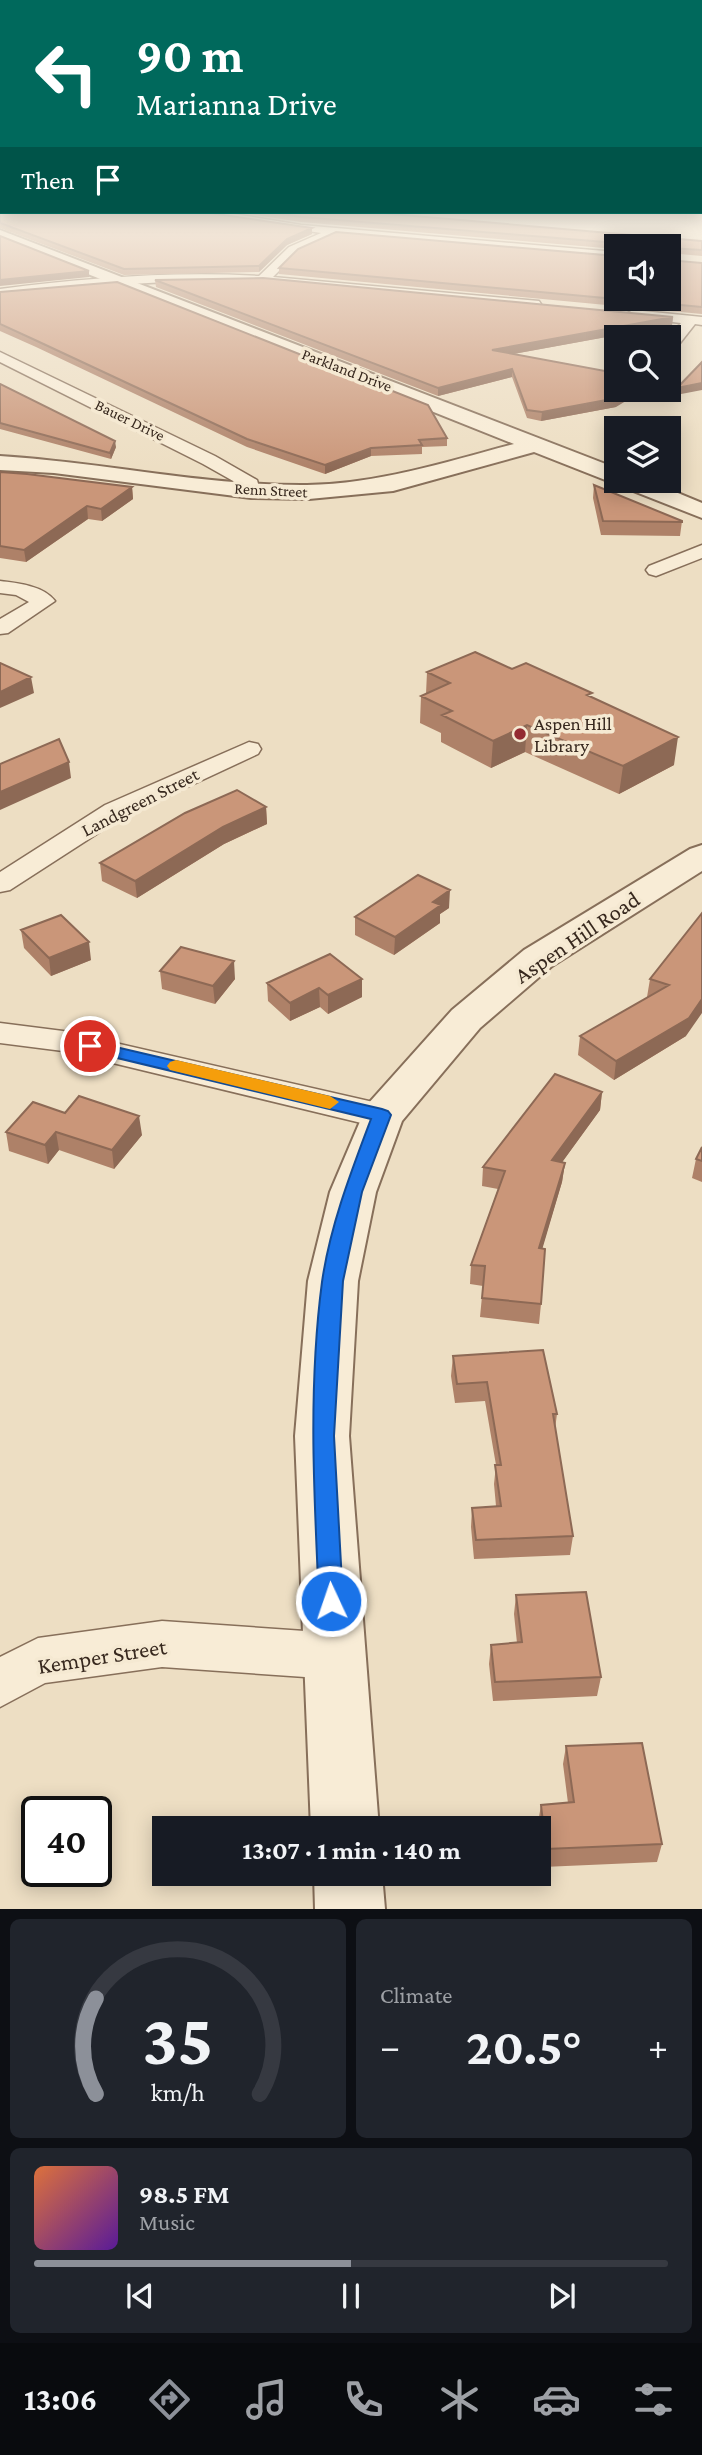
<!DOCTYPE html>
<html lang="en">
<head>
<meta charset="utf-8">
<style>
  :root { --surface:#171b24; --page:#20242c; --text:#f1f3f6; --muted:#9ea1a6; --line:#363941; --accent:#8c9099 }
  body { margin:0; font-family:"Crimson Pro",serif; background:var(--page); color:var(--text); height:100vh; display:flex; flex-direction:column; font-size:26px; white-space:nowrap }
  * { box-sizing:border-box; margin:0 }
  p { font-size:23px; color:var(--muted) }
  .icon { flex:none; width:38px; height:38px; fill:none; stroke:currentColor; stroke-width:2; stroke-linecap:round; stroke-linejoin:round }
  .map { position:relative; height:1909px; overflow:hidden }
  .details { display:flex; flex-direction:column; gap:10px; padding:10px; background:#0d0f14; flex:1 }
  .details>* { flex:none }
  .top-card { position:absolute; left:0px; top:0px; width:704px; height:214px; box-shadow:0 4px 18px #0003; background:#00695c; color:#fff; overflow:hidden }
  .controls { position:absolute; left:604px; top:234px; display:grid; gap:14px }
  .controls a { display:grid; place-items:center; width:77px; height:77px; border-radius:0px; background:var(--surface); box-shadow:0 4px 18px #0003; font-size:35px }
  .speed { position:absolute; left:21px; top:1796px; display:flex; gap:14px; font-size:35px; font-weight:700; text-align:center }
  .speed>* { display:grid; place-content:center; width:91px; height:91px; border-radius:50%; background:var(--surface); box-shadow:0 4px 18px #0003; line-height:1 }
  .speed .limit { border:4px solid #111; border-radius:10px; background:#fff; color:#111 }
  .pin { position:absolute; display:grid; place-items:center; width:60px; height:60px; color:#fff; margin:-30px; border:4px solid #fff; border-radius:50%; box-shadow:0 2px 7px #0007 }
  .me { position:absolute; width:77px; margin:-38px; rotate:357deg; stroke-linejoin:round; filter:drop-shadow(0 0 5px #0008) }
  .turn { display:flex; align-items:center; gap:24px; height:147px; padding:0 21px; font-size:32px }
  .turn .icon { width:91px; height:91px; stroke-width:2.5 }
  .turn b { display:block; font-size:49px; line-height:60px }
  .then { display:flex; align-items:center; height:66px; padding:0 21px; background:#0003; gap:14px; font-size:26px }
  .big { font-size:52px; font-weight:700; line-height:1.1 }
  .details .card { flex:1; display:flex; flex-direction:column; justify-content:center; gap:10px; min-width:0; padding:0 24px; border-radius:10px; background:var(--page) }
  .details .dial { align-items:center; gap:0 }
  .dial svg { height:182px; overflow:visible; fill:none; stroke:var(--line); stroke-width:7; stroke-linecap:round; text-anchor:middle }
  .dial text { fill:var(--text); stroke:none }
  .song { display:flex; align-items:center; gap:21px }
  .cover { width:84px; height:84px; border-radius:10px; background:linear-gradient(135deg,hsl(20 70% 55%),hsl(270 70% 35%)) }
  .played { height:7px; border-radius:4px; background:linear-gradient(90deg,var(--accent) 50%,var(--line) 50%) }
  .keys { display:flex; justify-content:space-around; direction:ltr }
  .heat { display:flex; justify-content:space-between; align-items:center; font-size:38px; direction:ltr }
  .details .tiles { flex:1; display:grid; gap:10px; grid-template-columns:1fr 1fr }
  .card:last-child { grid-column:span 2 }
  .trip { position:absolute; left:152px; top:1816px; width:399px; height:70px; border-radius:0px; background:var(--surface); box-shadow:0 4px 18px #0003; font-weight:700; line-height:70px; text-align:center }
  .tab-bar { display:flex; height:112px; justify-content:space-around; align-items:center; background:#090b0e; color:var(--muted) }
  .tab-bar .icon { width:49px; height:49px }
  .tab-bar .active { color:var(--accent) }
  .tab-bar b { font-size:32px; color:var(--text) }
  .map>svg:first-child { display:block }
</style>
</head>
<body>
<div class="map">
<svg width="702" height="1909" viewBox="0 0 702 1909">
  <rect width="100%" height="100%" fill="#eddec3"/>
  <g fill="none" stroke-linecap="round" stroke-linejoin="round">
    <defs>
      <path id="minor" d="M199 212H222L301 225 616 252V260L336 235 297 253 273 277 539 301 541 304 534 308C416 297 298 280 180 282 119 283 60 289 0 297V289C86 278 172 271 259 276L289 247 321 233 204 215Z
        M633 310 702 317V325L695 324 673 352 668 353V339L681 323 628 317 626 314Z
        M0 352 215 456 257 480 260 491 257 495H245L242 486 203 464 0 362Z
        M702 545V558L656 576 649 574 646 570 649 566Z
        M0 581C18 583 44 586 55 601L8 633 0 634V619L29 602 16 595 0 593Z
        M249 742 258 744 261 749 258 754 123 817 10 890 0 892V872L105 805Z
        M0 1023 63 1031 382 1104 394 1108 399 1116 394 1124 382 1128 63 1051 0 1043Z
        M162 1621 334 1633 351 1640 358 1656 351 1672 334 1679 162 1667 45 1683 0 1707V1657L38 1638Z"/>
      <path id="tertiary" d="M0 230 616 468V481H649L702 503V518L534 452 393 491 309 499 251 498 54 473 0 470V456C102 462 204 486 307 485 378 484 446 462 514 444L0 239Z
        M702 845V871L552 966 480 1028 402 1121 376 1192 358 1281 349 1436 379 1829H311L295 1436 308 1281 330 1192 367 1105 452 1010 524 950 690 849Z
        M314 1874H382L385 1909H315Z"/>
    </defs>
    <use href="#minor" stroke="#876f5a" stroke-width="3"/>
    <use href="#tertiary" stroke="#876f5a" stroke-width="4"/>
    <use href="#minor" fill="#f8ecd6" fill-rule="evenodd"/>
    <use href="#tertiary" fill="#f8ecd6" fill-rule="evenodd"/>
  </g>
  <path fill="#ae8168" d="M0 202 312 234 287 245 259 272 124 275 0 228Z
    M237 212H368L702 241V256L668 253V247H616V249L301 222Z
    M702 263V314L279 274V268Z
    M155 280 673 317 672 325 513 354 616 407 541 421 527 418 512 377 438 396 156 287Z
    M0 292 447 438V446L422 447V454L371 456 325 474 247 447 36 347 0 331Z
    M0 384 116 447 111 459 0 429Z
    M0 472 132 487 133 499 102 521 88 519 26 562 0 558Z
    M594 485 682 521 680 536 601 535 593 498Z
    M512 669 592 698 674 765 619 794 525 752 491 768 441 742V733L420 723 421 696 426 694 427 672Z
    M266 807 267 824 224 844 137 898 102 881 100 863Z
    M449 908 440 914V923L394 955 355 935V917Z
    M702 913 686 1036 614 1080 578 1055 580 1036 648 997H647L650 979Z
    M21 930 91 960 51 976 24 948Z
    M160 971 235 979 215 1004 162 989Z
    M362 979V997L328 1014 320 1007 290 1021 268 1001 267 983Z
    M602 1092 600 1110 562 1162 565 1163 562 1182 542 1248 541 1304 539 1324 480 1317 483 1286 470 1284 471 1265 498 1189 482 1186 483 1167Z
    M65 1113 142 1135 114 1169 59 1150 48 1164 9 1151 6 1132Z
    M702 1147V1182L692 1178 696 1159Z
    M453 1356 557 1414 555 1429 573 1536 570 1555 474 1559 471 1527 472 1508 496 1506 494 1484 496 1465 485 1401 455 1403 451 1376Z
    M516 1595 601 1677 597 1696 493 1701 489 1664 491 1645 517 1643 514 1614Z
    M566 1746 662 1844 657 1862 543 1867 538 1823 541 1805 568 1803 563 1764Z"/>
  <path fill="#8d6955" d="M312 228V234L287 245 259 272V266L287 239Z
    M89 271V277L0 286V280Z
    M673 317 672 325 492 358V350Z
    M512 369V377L438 396V388Z
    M702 383V390L676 395 677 388Z
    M630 390H644L616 407 541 421 542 412Z
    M115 441 116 447 111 459 110 453Z
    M371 448V456L325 474V465Z
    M132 487 133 499 102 521 101 509Z
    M87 506 88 519 26 562 24 550Z
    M31 677 34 693 0 708V692Z
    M527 725 525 752 491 768 493 741Z
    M678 737 674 765 619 794 623 766Z
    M69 762 71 778 0 810V792Z
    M266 807 267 824 224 844 137 898 135 881 223 827Z
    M450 890 449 908 440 914V923L394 955 395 937 433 902Z
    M89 942 91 960 51 976 49 958Z
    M234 961 235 979 215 1004 213 986Z
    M362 979V997L328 1014V995Z
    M319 988 320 1007 290 1021V1003Z
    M702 999V1013L686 1036 614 1080 616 1061Z
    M602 1092 600 1110 550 1179 552 1160Z
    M139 1116 142 1135 114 1169 112 1150Z
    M56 1132 59 1150 48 1164 45 1145Z
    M565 1163 562 1182 537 1267 539 1248Z"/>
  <path fill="#ca9679" stroke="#8d6955" stroke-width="2" d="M0 202H2V212H203L312 228 287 239 259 266 124 269 0 223Z
    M271 212H368L702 241V250L668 248V247H618L617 243 301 217Z
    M336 232 616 256V299H668V260L702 263V307L279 268 298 249Z
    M0 236 89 271 0 280Z
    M263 278 673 317 492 350 616 373V390H630L617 398 542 412 527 410 512 369 438 388 155 280Z
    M117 282 428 405 447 438 419 440 422 445 371 448 325 465 247 439 35 340 0 324V292Z
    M702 362V383L677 388Z
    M0 384 115 441 110 453 0 423Z
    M0 472 27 474 132 487 101 509 87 506 24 550 0 546Z
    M594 485 682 521V522L603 521Z
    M475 652 512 669 526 663 592 693 587 695 678 737 623 766 527 725 493 741 442 715 452 711 421 696 450 683 427 672Z
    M0 663 31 677 0 692Z
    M59 739 69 762 0 792V764Z
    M237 790 266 807 223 827 135 881 100 863 185 813Z
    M418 875 450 890 433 902 441 905 395 937 355 917Z
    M702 913V999L689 1018 616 1061 580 1036 669 985 650 979Z
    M61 915 89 942 49 958 21 930Z
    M181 947 234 961 213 986 160 971Z
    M330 954 362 979 328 995 319 988 290 1003 267 983Z
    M555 1074 602 1092 552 1160 565 1163 539 1248 545 1249 541 1304 482 1298 485 1266 471 1265 505 1171 483 1167Z
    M79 1096 139 1116 112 1150 56 1132 45 1145 6 1132 33 1102 65 1113Z
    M702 1147V1161L696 1159Z
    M543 1350 557 1414H553L573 1536 476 1540 472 1508 501 1506 495 1465H501L487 1382 457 1384 453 1356Z
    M586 1592 601 1677 495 1682 491 1645 522 1642 516 1595Z
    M642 1743 662 1844 546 1849 541 1805 574 1802 566 1746Z"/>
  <linearGradient id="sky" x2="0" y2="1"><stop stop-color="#8db9d4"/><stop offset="0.43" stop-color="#f7f0e4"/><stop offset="1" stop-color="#f7f0e4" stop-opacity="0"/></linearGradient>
  <rect width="702" height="470" fill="url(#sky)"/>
  <path fill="#1a73e8" stroke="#114b97" stroke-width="2" d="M90 1041 382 1109 388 1111 391 1115 362 1192 343 1281 334 1436 343 1601 340 1609 331 1613 322 1609 319 1601C314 1495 308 1388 322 1282 330 1226 351 1172 371 1119L84 1050 81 1046Z"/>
  <path fill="#f59e0b" d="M176 1060 330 1096 339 1102 330 1109 170 1070 167 1066 170 1062Z"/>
  <circle fill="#942b32" stroke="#f5e9d2" stroke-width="2.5" cx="520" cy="734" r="7"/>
  <g text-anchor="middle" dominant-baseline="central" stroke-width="7" stroke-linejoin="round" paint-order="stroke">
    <g font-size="16" fill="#37281e" stroke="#f5e9d2">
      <text transform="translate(347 370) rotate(21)">Parkland Drive</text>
      <text transform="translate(130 420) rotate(26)">Bauer Drive</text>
      <text transform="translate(271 490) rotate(3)">Renn Street</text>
    </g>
    <g font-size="19" fill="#37281e" stroke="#f5e9d2" text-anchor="start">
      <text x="534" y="723">Aspen Hill<tspan x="534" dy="22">Library</tspan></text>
    </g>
    <g font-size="19" fill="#37281e" stroke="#f5e9d2">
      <text transform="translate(140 802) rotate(-27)">Landgreen Street</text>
    </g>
    <g font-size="23" fill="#37281e" stroke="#f5e9d2">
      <text transform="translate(577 937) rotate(-34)">Aspen Hill Road</text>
      <text transform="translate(102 1656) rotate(-9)">Kemper Street</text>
    </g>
  </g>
</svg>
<div class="controls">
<a><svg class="icon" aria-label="sound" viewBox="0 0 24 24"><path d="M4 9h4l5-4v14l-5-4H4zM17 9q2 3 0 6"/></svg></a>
<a><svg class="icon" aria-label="search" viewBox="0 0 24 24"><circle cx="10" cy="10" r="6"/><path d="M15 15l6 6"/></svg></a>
<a><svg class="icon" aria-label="layers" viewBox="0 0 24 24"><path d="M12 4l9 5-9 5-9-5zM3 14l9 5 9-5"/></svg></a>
</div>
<div class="speed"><div class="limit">40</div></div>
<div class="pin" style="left:90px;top:1046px;background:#d93025"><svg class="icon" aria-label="arrive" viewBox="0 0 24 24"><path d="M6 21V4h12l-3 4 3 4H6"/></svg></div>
<svg class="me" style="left:331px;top:1601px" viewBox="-20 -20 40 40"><circle r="17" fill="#1a73e8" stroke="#fff" stroke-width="3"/><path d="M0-11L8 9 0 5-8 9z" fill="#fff"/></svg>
<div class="trip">13:07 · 1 min · 140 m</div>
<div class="top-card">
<div class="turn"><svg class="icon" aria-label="left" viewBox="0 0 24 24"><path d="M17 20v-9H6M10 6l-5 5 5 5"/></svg><div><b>90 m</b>Marianna Drive</div></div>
<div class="then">Then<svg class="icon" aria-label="arrive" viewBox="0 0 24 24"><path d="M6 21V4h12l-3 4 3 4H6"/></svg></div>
</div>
</div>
<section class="details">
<div class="tiles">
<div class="card dial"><svg viewBox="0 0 100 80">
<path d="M14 69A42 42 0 1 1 86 69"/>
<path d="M14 69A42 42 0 0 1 14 27" stroke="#8c9099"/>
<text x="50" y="56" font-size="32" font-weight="700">35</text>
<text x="50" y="72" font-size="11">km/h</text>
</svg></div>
<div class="card"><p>Climate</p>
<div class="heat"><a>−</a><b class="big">20.5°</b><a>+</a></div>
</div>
<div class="card">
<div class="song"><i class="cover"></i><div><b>98.5 FM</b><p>Music</p></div></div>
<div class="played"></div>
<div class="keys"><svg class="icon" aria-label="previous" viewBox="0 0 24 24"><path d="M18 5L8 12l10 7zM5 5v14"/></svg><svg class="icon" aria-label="pause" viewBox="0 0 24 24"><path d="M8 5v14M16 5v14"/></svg><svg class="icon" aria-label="next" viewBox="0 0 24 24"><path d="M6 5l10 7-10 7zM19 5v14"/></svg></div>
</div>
</div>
</section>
<nav class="tab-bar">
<b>13:06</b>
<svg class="icon active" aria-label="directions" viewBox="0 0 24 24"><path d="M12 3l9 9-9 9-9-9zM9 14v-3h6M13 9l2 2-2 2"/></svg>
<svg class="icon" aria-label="music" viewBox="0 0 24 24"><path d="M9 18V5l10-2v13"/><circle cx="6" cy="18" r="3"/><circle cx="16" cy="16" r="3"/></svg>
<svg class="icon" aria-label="phone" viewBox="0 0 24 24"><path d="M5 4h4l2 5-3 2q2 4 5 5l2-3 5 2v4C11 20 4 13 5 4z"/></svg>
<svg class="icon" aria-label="climate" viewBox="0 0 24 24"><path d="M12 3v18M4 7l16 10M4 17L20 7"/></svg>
<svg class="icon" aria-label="car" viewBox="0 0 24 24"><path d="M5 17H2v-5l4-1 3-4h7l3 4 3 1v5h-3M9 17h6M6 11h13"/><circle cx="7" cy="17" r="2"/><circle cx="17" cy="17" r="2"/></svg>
<svg class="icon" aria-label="filters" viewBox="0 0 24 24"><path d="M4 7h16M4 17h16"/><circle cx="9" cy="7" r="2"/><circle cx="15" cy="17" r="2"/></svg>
</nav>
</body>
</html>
